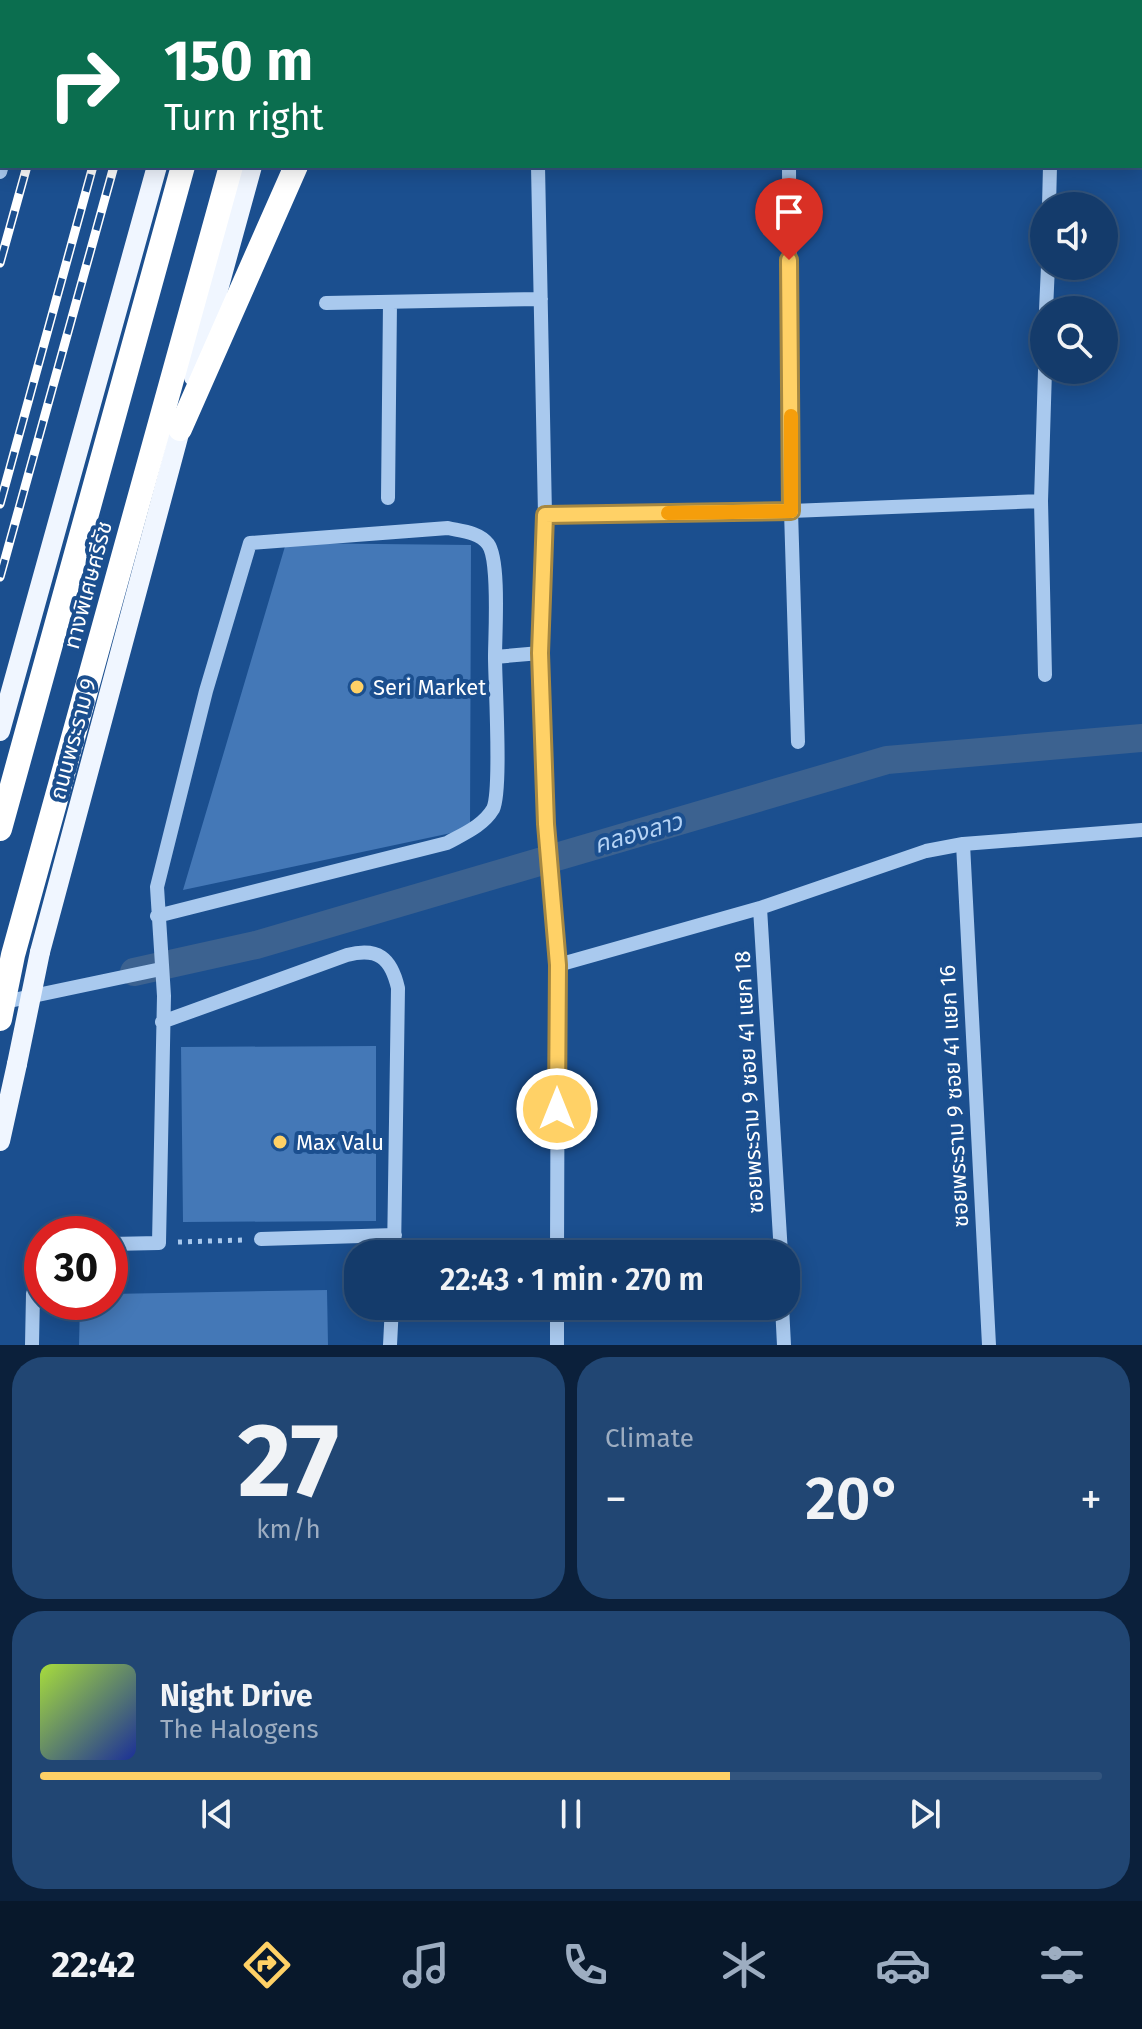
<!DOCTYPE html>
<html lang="en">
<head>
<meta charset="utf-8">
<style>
  :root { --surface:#143b6b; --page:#214673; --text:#f1f3f6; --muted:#9dadc1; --line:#33557e; --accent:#ffd166 }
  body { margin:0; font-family:"Fira Sans","Noto Sans Thai",sans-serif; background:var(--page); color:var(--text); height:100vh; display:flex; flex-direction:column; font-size:30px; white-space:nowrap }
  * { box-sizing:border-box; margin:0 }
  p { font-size:26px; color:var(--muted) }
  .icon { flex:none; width:44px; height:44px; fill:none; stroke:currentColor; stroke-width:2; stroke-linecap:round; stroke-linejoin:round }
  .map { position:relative; height:1345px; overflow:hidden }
  .details { display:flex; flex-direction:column; gap:12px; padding:12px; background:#0b203b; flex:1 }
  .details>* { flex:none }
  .hud { position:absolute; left:0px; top:0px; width:1142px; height:168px; box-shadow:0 4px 20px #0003,0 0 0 2px var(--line); background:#0b6e4f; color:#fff; overflow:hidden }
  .buttons { position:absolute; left:1030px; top:192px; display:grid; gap:16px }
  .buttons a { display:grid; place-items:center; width:88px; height:88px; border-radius:50%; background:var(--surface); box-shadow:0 4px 20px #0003,0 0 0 2px var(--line); font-size:40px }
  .speed { position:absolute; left:24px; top:1216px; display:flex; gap:16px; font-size:40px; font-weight:700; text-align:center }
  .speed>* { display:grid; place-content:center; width:104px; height:104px; border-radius:50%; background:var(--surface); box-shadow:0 4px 20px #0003,0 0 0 2px var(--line); line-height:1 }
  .speed .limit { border:12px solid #d22; background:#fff; color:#111 }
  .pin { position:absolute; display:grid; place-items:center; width:68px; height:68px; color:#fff; margin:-82px -34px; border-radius:50% 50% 50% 0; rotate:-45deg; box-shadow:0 0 8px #0007 }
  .pin .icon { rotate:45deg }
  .me { position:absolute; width:88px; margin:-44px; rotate:0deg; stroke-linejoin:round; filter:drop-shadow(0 0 6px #0008) }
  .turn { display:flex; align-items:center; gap:28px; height:168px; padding:0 32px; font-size:36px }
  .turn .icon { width:104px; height:104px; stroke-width:2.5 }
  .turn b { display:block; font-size:56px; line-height:68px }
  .big { font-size:60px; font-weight:600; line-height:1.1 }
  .details .widget { flex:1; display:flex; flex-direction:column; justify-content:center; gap:12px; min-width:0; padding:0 28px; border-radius:32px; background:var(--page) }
  .details .dial { align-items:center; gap:0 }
  .dial b { font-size:104px; line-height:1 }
  .song { display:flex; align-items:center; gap:24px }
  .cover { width:96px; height:96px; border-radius:12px; background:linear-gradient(135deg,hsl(80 70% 55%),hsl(230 70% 35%)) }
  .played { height:8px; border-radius:4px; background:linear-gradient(90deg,var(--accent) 65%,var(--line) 65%) }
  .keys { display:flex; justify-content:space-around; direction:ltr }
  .heat { display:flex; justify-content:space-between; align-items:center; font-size:44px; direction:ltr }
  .details .tiles { flex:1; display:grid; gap:12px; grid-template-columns:1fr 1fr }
  .widget:last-child { grid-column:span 2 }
  .trip { position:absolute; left:344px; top:1240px; width:456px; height:80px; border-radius:32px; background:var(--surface); box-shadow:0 4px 20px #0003,0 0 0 2px var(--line); font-weight:600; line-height:80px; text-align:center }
  .tab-bar { display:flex; height:128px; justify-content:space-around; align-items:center; background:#08182b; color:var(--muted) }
  .tab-bar .icon { width:56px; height:56px }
  .tab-bar .on { color:var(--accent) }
  .tab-bar b { font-size:36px; color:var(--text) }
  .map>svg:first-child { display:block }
</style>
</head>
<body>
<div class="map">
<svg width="1142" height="1345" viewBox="0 0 1142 1345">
  <rect width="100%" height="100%" fill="#1b4f8f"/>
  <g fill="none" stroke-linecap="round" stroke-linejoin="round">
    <path stroke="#3c6290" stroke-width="28" d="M134 972 256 945 887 760 1142 738"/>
  </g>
  <path fill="#4478b7" d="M286 543 471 545 470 829 183 890Z
    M376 1046V1221L183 1222 181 1047Z
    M327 1290 328 1345H79L80 1302H110V1294Z"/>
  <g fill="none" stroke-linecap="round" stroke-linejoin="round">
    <path stroke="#a9c9ee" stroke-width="5" stroke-dasharray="4 6" stroke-linecap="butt" d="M178 1242 244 1240"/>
    <path stroke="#a9c9ee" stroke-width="14" d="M788 0V2
      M1047 0V2
      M47 2 48 0
      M538 2V0
      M0 31H1
      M1140 157H1142
      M538 166 545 515 540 653 546 824 558 965 557 1254
      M789 166 791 511 798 742
      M0 172 2 165
      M1049 206 1050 166
      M326 303 541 299
      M1046 310 1048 266
      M1045 370 1041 501 1045 675
      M388 498 390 302
      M545 515 791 511 1041 501
      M963 844 989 1345
      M760 908 781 1254
      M157 916 447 843C463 834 483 826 493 809 502 791 495 683 495 657
      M558 965 760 908 926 851 963 844 1142 830
      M0 1003 161 969
      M162 1022 347 955C378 947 391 958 398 988L394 1254
      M261 1239 395 1235
      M110 1244 159 1243 164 996 157 887 206 691 250 543 448 528C461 531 479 532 488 544 500 560 495 634 495 657L540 653
      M782 1306 784 1345
      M32 1345 33 1294 42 1270
      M390 1345 392 1306
      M557 1345V1306"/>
    <path stroke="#f0f6ff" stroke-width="20" d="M202 2 203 0
      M298 2 299 0
      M194 377 252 166
      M0 731 157 166
      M40 952 184 415
      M0 1141 17 1064"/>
    <path stroke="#fff" stroke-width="24" d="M228 2 229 0
      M276 2V0
      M351 2 352 0
      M180 429 296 166
      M0 829 183 166"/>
    <defs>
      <path id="rail" d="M74 2V0
        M139 2V0
        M159 2 160 0
        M0 263 27 166
        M0 504 93 166
        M0 577 114 166"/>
    </defs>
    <use href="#rail" stroke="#fff" stroke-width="9"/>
    <use href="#rail" stroke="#1b4f8f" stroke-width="6" stroke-dasharray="18" stroke-linecap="butt"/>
    <path stroke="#f0f6ff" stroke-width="20" d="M17 1064 40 952"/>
    <path stroke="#fff" stroke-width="24" d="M0 1019 13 955 231 166"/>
  </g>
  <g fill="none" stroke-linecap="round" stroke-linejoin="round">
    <defs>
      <path id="route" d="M557 1109 558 965 546 824 540 653 545 515 791 511 789 260"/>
    </defs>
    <use href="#route" stroke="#a68842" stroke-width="20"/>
    <use href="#route" stroke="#ffd166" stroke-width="14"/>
    <path stroke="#f59e0b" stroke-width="14" d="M668 513 791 511V416"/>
  </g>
  <g fill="#ffd166" stroke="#1b4f8f" stroke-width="3">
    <circle cx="357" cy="687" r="8"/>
    <circle cx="280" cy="1142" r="8"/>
  </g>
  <g text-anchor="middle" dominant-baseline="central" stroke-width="8" stroke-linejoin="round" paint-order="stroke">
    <g font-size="22" fill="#fff" stroke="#1b4f8f">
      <text transform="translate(88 585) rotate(-75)">ทางพิเศษศรีรัช</text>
      <text transform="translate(73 739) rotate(-75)">ถนนพระราม 9</text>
      <text transform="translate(749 1082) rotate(-93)">ซอยพระราม 9 ซอย 41 แยก 18</text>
      <text transform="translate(954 1096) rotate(-93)">ซอยพระราม 9 ซอย 41 แยก 16</text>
    </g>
    <g font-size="22" fill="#fff" stroke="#1b4f8f" text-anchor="start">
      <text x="373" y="687">Seri Market</text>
      <text x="296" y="1142">Max Valu</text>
    </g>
    <g font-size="24" font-style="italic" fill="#b5d3f5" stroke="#1b4f8f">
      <text transform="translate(638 833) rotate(-16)">คลองลาว</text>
    </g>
  </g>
</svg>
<div class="buttons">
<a><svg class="icon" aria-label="sound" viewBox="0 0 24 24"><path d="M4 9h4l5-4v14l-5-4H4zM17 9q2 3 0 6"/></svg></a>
<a><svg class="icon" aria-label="search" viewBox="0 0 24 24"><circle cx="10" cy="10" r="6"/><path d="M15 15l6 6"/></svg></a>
</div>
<div class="speed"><div class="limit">30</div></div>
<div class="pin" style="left:789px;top:260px;background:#d93025"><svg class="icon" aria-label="arrive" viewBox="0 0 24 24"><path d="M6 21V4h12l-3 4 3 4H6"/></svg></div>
<svg class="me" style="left:557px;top:1109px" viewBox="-20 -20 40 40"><circle r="17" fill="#ffd166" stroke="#fff" stroke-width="3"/><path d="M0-11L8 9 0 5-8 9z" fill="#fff"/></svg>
<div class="trip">22:43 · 1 min · 270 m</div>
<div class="hud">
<div class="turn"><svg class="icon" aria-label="right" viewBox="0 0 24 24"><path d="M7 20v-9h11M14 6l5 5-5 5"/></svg><div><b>150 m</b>Turn right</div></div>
</div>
</div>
<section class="details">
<div class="tiles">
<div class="widget dial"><b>27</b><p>km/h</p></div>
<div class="widget"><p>Climate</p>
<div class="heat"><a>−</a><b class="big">20°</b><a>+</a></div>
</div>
<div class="widget">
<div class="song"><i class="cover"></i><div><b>Night Drive</b><p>The Halogens</p></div></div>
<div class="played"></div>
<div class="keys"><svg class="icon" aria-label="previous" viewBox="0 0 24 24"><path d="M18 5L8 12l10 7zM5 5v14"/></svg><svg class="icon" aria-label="pause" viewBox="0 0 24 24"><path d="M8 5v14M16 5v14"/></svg><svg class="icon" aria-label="next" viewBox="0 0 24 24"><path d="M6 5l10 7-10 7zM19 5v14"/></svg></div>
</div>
</div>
</section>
<nav class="tab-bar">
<b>22:42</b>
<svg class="icon on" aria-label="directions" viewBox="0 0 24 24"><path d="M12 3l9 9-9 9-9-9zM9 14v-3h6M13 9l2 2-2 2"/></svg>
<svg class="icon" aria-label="music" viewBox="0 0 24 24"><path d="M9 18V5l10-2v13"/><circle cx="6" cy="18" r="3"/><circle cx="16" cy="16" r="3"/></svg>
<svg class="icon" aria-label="phone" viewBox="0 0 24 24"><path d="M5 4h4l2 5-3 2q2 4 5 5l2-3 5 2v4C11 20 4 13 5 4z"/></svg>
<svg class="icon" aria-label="climate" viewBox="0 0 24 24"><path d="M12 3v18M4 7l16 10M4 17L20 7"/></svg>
<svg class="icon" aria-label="car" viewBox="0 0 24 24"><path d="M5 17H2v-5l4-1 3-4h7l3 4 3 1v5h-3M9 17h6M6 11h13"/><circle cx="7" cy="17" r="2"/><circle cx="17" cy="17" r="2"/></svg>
<svg class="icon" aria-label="filters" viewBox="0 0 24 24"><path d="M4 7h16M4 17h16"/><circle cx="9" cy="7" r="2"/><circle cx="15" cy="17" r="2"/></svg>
</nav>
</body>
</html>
